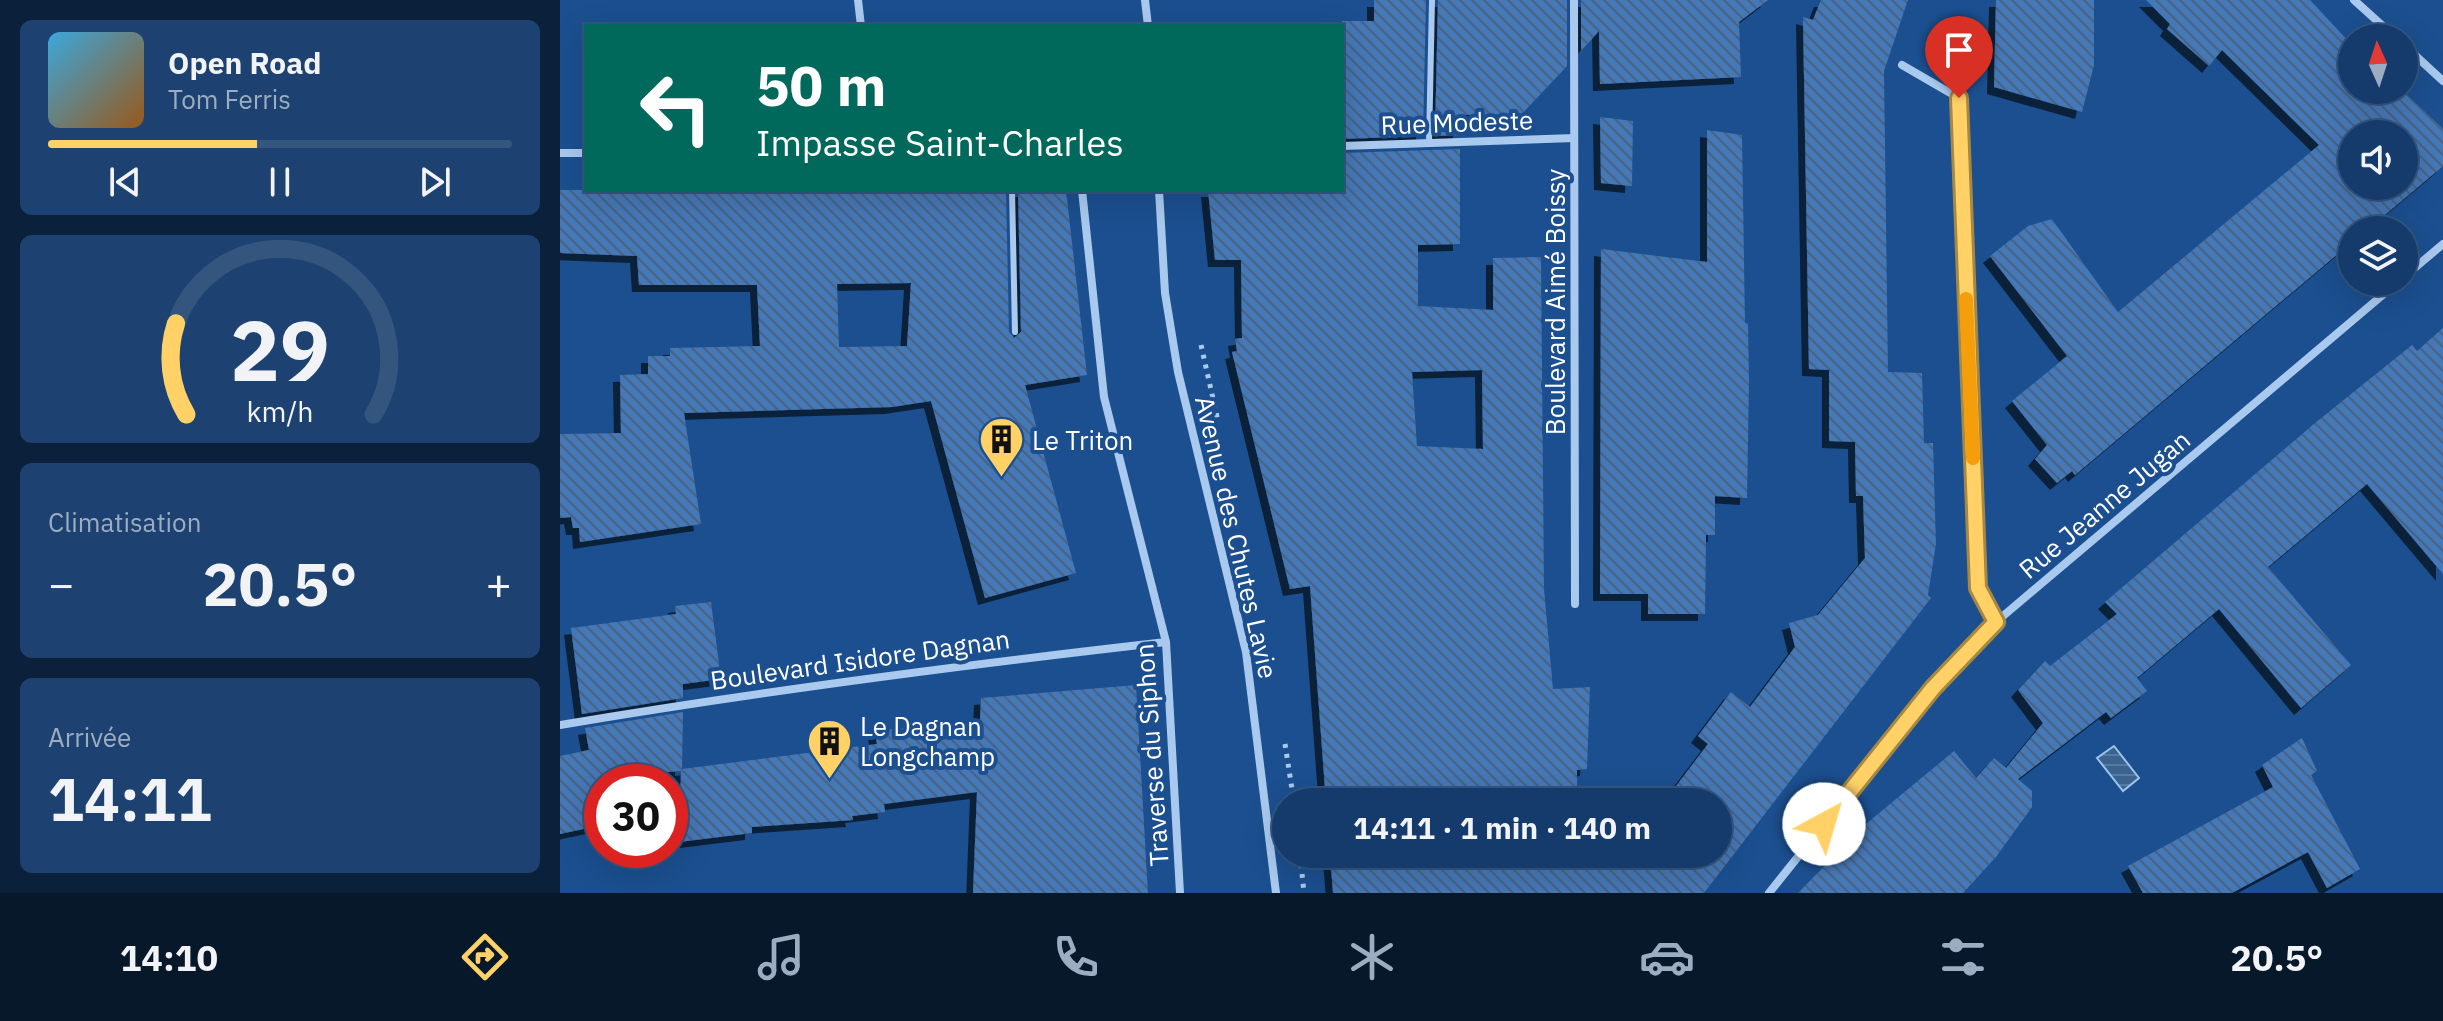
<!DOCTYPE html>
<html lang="fr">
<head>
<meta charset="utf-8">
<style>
  :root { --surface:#143b6b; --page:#1d4271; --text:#f1f3f6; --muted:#9dadc1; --line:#33557e; --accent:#ffd166 }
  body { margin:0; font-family:"IBM Plex Sans",sans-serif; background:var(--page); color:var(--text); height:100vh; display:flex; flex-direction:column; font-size:30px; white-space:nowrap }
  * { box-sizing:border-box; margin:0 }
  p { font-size:26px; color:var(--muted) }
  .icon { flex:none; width:44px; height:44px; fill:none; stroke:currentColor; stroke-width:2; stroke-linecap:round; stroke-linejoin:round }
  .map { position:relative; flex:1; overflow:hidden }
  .drawer { display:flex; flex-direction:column; gap:20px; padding:20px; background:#0b203b; width:560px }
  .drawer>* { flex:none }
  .hud { position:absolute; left:24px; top:24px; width:760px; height:168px; border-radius:0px; box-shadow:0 8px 32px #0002,0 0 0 2px var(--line); background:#00695c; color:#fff; overflow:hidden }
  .needle { width:52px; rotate:357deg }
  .fabs { position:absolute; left:1778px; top:24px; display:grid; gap:16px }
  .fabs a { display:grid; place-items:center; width:80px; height:80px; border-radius:50%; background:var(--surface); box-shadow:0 8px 32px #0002,0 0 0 2px var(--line); font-size:40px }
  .speed { position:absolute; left:24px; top:764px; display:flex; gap:16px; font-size:40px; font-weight:700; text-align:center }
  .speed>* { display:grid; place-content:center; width:104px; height:104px; border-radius:50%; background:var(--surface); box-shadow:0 8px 32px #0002,0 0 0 2px var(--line); line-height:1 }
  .speed .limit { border:12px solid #d22; background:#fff; color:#111 }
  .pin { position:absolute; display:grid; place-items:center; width:68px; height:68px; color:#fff; margin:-82px -34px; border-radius:50% 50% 50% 0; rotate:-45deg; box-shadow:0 0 8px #0007 }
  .pin .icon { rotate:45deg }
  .me { position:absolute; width:88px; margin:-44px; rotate:39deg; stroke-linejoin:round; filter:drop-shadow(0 0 6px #0008) }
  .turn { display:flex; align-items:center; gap:28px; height:168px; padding:0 40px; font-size:36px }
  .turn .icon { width:104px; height:104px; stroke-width:2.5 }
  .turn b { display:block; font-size:56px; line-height:68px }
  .big { font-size:60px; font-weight:800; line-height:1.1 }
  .drawer .widget { flex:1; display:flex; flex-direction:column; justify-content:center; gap:12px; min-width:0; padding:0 28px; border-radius:12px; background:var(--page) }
  .drawer .dial { align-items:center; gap:0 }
  .dial svg { height:208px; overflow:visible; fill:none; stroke:var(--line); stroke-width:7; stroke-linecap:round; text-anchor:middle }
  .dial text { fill:var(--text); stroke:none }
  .song { display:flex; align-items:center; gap:24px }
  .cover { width:96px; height:96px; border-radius:12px; background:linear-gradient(135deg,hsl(200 70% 55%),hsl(30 70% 35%)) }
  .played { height:8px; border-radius:4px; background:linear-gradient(90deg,var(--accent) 45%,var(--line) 45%) }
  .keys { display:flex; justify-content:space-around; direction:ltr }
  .heat { display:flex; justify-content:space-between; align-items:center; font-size:44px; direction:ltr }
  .trip { position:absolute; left:712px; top:788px; width:460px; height:80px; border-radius:40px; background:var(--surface); box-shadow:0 8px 32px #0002,0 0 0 2px var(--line); font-weight:800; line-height:80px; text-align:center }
  .dock { display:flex; height:128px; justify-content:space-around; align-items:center; background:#08182b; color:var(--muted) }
  .dock .icon { width:56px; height:56px }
  .dock .current { color:var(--accent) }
  .dock b { font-size:36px; color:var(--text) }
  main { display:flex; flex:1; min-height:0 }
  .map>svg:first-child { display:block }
</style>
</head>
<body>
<main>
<section class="drawer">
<div class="widget">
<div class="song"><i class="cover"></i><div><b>Open Road</b><p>Tom Ferris</p></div></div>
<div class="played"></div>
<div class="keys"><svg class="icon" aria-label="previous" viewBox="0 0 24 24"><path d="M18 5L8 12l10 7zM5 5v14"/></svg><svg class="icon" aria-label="pause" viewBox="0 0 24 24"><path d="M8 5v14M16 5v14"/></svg><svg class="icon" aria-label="next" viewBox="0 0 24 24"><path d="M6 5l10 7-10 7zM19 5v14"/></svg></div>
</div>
<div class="widget dial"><svg viewBox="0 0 100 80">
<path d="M14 69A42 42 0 1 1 86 69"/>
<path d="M14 69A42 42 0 0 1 10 34" stroke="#ffd166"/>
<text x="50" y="56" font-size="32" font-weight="700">29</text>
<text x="50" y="72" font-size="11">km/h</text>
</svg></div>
<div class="widget"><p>Climatisation</p>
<div class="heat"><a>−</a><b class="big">20.5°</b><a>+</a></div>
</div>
<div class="widget"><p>Arrivée</p><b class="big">14:11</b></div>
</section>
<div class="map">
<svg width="1883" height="893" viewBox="0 0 1883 893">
  <defs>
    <pattern id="water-rules" width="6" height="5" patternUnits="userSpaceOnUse" patternTransform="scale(2)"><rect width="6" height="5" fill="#3c6290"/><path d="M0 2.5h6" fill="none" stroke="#597aa1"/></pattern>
    <pattern id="building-back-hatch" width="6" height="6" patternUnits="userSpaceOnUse" patternTransform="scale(2)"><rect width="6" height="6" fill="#4478b7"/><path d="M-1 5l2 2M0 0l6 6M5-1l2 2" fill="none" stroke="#486282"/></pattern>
    <filter id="shadow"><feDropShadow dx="-7" dy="7" stdDeviation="0" flood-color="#0009"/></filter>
  </defs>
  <rect width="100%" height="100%" fill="#1b4f8f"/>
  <path fill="url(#water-rules)" stroke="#9cc4f0" stroke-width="2" d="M1554 746 1579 778 1563 791 1537 758Z"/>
  <path fill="url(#building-back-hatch)" fill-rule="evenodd" filter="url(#shadow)" d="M814 0H866L863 136 782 139V21H814Z
    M878 0H1007V66L962 114 900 115V135L875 136Z
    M1021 0H1208L1179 22 1181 77 1040 84 1039 31 1021 51Z
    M1261 0H1348L1324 71 1328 372 1362 373 1364 443H1373L1376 544 1368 595 1371 598 1144 893H773L770 854H1158V802H1104L1148 744 1138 736 1171 692 1190 707 1235 647 1229 623 1258 615 1305 558 1303 496H1296L1295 442 1269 441V370L1249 369 1243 17 1253 20Z
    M1436 0H1534V65L1522 112 1434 87Z
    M1586 0H1750L1792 45V90H1842L1883 129V166L1807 230H1792V242L1515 475 1512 471 1497 483 1475 459 1487 445 1452 401 1507 356 1430 256 1468 226 1492 219 1558 312 1759 145 1662 50 1649 66 1607 29 1610 24ZM1792 134H1844V186H1792Z
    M1040 117 1073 121 1072 186 1041 183Z
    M1147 130 1182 135 1185 323H1188L1189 382 1187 498 1155 496V535H1146L1145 614H1088V594H1040L1041 249 1147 262Z
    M900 149V244L858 245V306L933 310V258L981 257 984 589 993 689 1030 687 1027 769 1017 770V802H766L750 586 730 589 672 352 677 351 675 339 682 338 681 260H655L648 190H782V153ZM922 370 923 449 857 446 852 372Z
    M0 190H446L449 332 454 338 461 332 458 190H506L527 375 465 385 516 573 425 598 371 401 332 407 124 413 141 524 20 542 19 528H13L11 517 0 518V434L61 433 60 375 88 374V356H110V348L200 346 197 285H79L77 256 0 253ZM351 283 347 346 279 347 277 284Z
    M1883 328V574L1807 484 1708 567 1791 665 1741 708 1659 609 1577 678 1587 691 1551 718 1546 712 1458 779 1472 791V807L1436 857 1403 893H1238L1301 828 1394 751 1416 778 1434 758 1446 768 1483 723 1458 690 1485 661 1490 666 1557 614 1545 602 1755 423 1852 345 1857 351Z
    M151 602 161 679 123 684V698L22 714 11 628 116 614 115 606Z
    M576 685 588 893H413L417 792 324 804 325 812 292 816 293 820 192 827V833L119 842 121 771 49 777 50 782H42V825L0 834V756L29 750 25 728 123 712 122 769 317 744 315 731 420 719 421 698Z
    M1742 738 1757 771 1751 775 1800 869 1767 888 1748 852 1672 893H1583L1568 866 1713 787 1702 765Z"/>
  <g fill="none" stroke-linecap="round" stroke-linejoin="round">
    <path stroke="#a9c9ee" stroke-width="5" stroke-dasharray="4 6" stroke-linecap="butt" d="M641 345 658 421
      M725 744 734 802
      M740 854 744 893"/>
    <path stroke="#a9c9ee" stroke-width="6" d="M869 143 872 0
      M452 190 455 332"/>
    <path stroke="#a9c9ee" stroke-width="8" d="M298 0 301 26
      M585 0 588 26
      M1014 0 1015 604
      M1794 0 1836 38
      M1844 45 1883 81
      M1342 65 1399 98 1418 588 1436 622
      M782 146 1014 138
      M0 153H26
      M522 190 544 397 606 642 620 893
      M599 190 605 293 618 372 686 652 716 893
      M1844 277 1883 244
      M0 725C201 691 403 665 606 642
      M1209 893 1373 688 1436 622 1838 282"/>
  </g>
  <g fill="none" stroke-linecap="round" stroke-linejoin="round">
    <defs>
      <path id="route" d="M1264 824 1373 688 1436 622 1418 588 1399 98"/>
    </defs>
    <use href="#route" stroke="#a68842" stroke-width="20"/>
    <use href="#route" stroke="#ffd166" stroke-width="14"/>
    <path stroke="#f59e0b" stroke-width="14" d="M1406 299 1413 458"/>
  </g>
  <defs>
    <symbol id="building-pin" viewBox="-11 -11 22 30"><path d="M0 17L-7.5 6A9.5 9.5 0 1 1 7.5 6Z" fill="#ffd166" stroke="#1b4f8f"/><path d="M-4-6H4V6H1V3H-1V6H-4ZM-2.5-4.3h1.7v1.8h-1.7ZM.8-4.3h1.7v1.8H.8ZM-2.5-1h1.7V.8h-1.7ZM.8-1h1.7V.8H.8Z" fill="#111"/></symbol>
  </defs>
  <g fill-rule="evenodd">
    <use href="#building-pin" x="416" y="414" width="51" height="69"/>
    <use href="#building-pin" x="244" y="716" width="51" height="69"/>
  </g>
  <g text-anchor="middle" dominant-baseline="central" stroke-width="8" stroke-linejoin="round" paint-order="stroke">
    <g font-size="26" fill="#fff" stroke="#1b4f8f">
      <text transform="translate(897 122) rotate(-2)">Rue Modeste</text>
      <text transform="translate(995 302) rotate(-90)">Boulevard Aimé Boissy</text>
      <text transform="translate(1544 504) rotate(-40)">Rue Jeanne Jugan</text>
      <text transform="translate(677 537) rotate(77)">Avenue des Chutes Lavie</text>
      <text transform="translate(300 659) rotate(-8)">Boulevard Isidore Dagnan</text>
      <text transform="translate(591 755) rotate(-94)">Traverse du Siphon</text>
    </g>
    <g font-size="26" fill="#fff" stroke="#1b4f8f" text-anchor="start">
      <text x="472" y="440">Le Triton</text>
      <text x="300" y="726">Le Dagnan<tspan x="300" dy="30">Longchamp</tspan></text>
    </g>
  </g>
</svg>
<div class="fabs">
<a><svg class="needle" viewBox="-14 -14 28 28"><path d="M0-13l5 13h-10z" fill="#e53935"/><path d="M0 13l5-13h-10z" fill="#9dadc1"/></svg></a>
<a><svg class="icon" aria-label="sound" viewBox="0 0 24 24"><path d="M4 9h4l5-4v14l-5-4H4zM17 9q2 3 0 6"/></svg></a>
<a><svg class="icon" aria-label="layers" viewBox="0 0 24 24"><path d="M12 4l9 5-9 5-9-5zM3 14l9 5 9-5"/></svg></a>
</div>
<div class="speed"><div class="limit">30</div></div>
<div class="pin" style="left:1399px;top:98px;background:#d93025"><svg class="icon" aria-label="arrive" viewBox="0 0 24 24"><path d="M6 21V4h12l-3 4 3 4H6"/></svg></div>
<svg class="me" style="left:1264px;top:824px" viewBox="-20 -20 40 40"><circle r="19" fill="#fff"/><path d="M0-13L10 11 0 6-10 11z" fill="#ffd166"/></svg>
<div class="trip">14:11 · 1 min · 140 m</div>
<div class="hud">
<div class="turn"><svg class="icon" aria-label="left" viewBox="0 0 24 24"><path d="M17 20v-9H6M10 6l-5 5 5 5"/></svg><div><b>50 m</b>Impasse Saint-Charles</div></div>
</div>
</div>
</main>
<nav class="dock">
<b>14:10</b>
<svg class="icon current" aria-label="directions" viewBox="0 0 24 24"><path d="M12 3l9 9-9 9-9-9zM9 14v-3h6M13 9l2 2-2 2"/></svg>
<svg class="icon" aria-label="music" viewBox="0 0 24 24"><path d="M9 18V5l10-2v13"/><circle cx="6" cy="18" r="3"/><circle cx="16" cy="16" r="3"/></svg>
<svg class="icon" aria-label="phone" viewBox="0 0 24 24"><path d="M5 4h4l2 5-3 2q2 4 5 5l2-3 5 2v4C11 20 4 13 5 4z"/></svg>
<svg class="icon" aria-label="climate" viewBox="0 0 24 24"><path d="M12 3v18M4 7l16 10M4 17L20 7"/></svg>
<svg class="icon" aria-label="car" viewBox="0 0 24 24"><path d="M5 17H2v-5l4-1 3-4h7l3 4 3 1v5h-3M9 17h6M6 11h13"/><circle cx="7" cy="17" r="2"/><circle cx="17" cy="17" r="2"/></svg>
<svg class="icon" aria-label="filters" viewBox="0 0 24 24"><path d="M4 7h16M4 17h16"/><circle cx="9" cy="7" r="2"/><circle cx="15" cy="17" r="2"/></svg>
<b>20.5°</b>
</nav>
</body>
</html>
